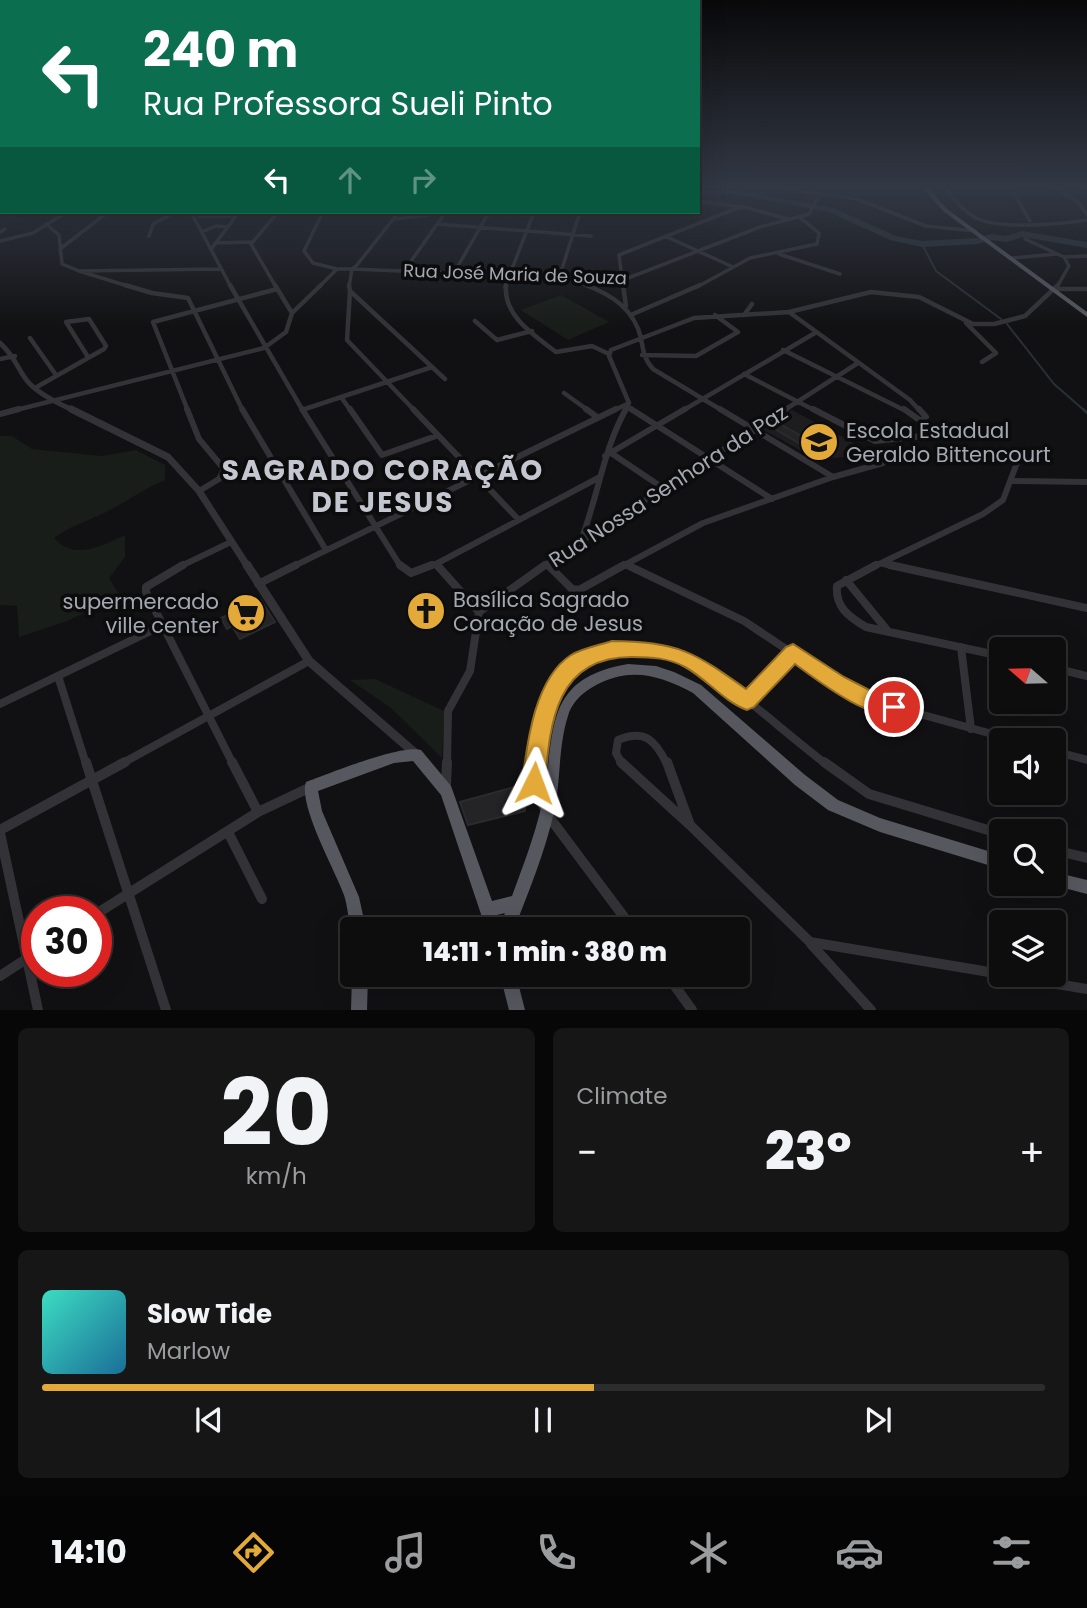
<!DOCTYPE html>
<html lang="en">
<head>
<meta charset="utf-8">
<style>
  :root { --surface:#0d0d0e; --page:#161617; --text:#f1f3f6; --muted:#9a9c9e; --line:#2d2d2e; --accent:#e3a939 }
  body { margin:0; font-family:Poppins,sans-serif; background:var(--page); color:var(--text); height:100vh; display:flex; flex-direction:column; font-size:26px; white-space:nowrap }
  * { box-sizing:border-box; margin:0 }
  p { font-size:23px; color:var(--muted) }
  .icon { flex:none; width:38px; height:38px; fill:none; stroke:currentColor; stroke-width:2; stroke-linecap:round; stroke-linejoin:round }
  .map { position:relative; height:1010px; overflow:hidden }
  .panel { display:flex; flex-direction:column; gap:18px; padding:18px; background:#070708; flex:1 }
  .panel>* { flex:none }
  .top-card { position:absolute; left:0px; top:0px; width:700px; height:214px; box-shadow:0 7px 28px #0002,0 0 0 2px var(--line); background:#0b6e4f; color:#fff; overflow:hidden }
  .needle { width:46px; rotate:290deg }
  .buttons { position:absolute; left:989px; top:637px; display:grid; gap:14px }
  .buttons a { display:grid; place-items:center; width:77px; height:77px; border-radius:7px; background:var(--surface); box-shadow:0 7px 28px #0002,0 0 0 2px var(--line); font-size:35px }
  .speed { position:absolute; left:21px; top:896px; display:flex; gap:14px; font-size:35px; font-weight:700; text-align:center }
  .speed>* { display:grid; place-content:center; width:91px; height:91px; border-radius:50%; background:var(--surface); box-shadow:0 7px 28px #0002,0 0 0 2px var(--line); line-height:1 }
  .speed .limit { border:10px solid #d22; background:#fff; color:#111 }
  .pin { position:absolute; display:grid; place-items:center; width:60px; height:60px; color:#fff; margin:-30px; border:4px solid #fff; border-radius:50%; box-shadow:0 2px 7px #0007 }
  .me { position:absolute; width:77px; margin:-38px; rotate:3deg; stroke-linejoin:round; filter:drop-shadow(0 0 5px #0008) }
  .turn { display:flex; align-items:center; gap:24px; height:147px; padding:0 28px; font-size:32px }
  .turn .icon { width:91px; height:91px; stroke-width:2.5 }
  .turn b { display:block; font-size:49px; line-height:60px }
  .lanes { display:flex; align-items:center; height:66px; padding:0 28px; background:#0003; justify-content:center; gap:35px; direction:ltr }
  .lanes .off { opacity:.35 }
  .big { font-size:52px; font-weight:800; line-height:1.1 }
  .panel .tile { flex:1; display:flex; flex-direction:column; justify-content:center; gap:10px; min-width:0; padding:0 24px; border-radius:10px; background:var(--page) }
  .panel .dial { align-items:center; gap:0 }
  .dial b { font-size:91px; line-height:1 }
  .song { display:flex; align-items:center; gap:21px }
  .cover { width:84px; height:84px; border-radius:10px; background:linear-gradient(135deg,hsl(170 70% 55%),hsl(200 70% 35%)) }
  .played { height:7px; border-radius:4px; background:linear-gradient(90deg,var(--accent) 55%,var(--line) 55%) }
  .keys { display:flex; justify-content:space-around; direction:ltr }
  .heat { display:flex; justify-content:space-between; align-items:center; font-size:38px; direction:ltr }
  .panel .tiles { flex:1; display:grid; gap:18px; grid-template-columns:1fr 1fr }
  .tile:last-child { grid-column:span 2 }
  .trip { position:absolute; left:340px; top:917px; width:410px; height:70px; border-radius:7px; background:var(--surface); box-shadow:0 7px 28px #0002,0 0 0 2px var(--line); font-weight:800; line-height:70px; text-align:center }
  .tab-bar { display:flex; height:112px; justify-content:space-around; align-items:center; background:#050506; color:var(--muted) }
  .tab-bar .icon { width:49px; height:49px }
  .tab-bar .active { color:var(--accent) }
  .tab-bar b { font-size:32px; color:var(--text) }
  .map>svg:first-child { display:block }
</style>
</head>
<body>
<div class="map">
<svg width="1087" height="1010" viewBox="0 0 1087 1010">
  <rect width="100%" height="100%" fill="#111113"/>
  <path fill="#1d1d1f" d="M792 410 876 455 816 459 762 429Z"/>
  <path fill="#181d19" d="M561 295 609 322 568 340 521 310Z
    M0 436H12L32 449 102 456 136 450 165 465V480C146 488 130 499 112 509 92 520 73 524 54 538 74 561 102 546 125 535V557L109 578 120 596 67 621 19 637 17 606 0 605Z
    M375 679 444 711 442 758 391 708 350 680Z"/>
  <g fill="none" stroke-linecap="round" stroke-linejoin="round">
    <path stroke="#293035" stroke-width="2" d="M922 244 936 271 1001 319
      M1007 324 1054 384 1085 411"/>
    <path stroke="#293035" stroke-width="2.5" d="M1083 409 1087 413"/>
    <path fill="#293035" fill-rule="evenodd" d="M729 189 834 208 896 236 922 241 977 238 991 234 1006 236 1022 231 1087 242V248L1023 237 1007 242 991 240 978 244 922 247 890 240 829 212 729 193 698 195V191Z"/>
  </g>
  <path fill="#242426" stroke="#2b2b2e" stroke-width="2" d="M780 424 824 449 818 454 773 428Z
    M261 600 275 622 240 639 232 626 227 629 221 618Z
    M522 785 525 811 468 825 460 802Z"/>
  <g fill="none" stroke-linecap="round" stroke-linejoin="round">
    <path stroke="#333337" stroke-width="3.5" d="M769 187 857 199 926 226 975 231
      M945 187C953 199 963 211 976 218 1001 230 1060 224 1087 220
      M1010 187 1030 221
      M1053 187 1079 203 1087 215
      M698 201 748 208 788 219
      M191 212 231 287
      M323 212 304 251 313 263 337 269
      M199 216H236
      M394 219 452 212
      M46 224 59 235 62 264 79 271 221 269
      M437 224 591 236
      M204 231 216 226 227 227
      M0 232 5 229
      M149 236 153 224 175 212
      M665 236 733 267
      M1025 239 1064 257 1069 266 1057 287
      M0 241 33 233 67 212
      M215 243 251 242
      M212 248 239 212
      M60 249 108 212
      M779 254 840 274
      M1064 257 1087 256
      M1012 258 1056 254
      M79 271 131 287
      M404 271 445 213
      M454 273 489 212
      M559 278 580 212
      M578 282 590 287
      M276 287 251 244 278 212
      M319 287 337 269H352L357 265 398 213
      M349 287 352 269 623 280 760 227 809 214 821 193
      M505 287 534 212
      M623 287 619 255 740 207
      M697 287 750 258 817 244 819 233 799 217"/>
    <path stroke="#333337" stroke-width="4.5" d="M125 285 152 293 188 298 243 411
      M230 285 303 411
      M275 285 292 313
      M349 285 350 291 445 379
      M506 285C503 316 534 335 556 352L592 346 609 354
      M586 285C612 295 634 309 641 338 643 350 644 359 653 369L723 411
      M623 285 626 306
      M1056 289H1087
      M350 291 347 340 415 411
      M789 312 910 400 920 411
      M633 314 700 285
      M744 315 752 304
      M475 321 497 340 532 331
      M966 323 996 353 982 362
      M30 338 56 375
      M783 350 906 411
      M642 355 696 356 738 332 715 315
      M0 359 15 356
      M744 374 816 411
      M35 388 104 349 106 346 89 319 66 322 88 357
      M564 393 589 411
      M341 397 351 411
      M628 407 634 411
      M302 410 432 367
      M12 411 264 348 286 332 292 313 321 285
      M188 411 153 322 277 289
      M613 411 629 403
      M625 411 629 403 609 356 611 350 694 318 789 312 871 292 919 297 973 324H994L1025 316 1058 285
      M682 411 815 333
      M783 411 858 363"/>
    <path stroke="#333337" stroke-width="6" d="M187 409 199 439 224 469 219 479 199 491
      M242 409 326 550
      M302 409 401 567
      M350 409 382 455 436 436
      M413 409 518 519
      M586 409 597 417
      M631 409 772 499
      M720 409 833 477
      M813 409 875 441 933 435 925 424 904 409
      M919 409 926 417 920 420
      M0 414 19 409
      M611 453 663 488
      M605 456 685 409
      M1013 481 1087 482
      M581 540C598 497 603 450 626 409
      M436 564 600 477
      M547 564 550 567
      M883 564 898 567
      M626 565 631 567
      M179 567 231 542
      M292 567 616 409
      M427 567 436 564 439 567
      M542 567 786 409
      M621 567 703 523 833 477 883 463
      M873 567 983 514 1003 500 1021 452"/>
    <path stroke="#333337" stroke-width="8" d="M183 565 146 587V592L233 764
      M400 565 411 573 432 565
      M437 565 479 612
      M548 565 572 589 579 590 624 565
      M627 565 744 621 837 683 869 700 1014 740
      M876 565 837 586C835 607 849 617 866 627L1001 656
      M890 565 1087 608
      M846 580 887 630
      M258 584 296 565
      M479 612 545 565
      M961 647 971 729
      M1054 668 1087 676
      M58 676 86 764
      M747 701 793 652
      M0 704 161 626
      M1054 751 1087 760
      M121 764 309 661
      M447 764 448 711 470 671 479 612
      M536 764C542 700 564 645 638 648 656 649 680 653 695 662 739 690 784 732 826 764
      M622 764 616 753 618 740C645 729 655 740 667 764"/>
    <path stroke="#333337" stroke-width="10" d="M86 762 166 1010
      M232 762 258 812
      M536 762 534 783 547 814 633 929
      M621 762 690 825
      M667 762 690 825
      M824 762 869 794 1001 834
      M446 785 447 762
      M690 825 810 942 1001 974
      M0 830 125 762
      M228 832 262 899
      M0 833 38 1010
      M1054 850 1087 858
      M96 914 258 812 311 787
      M811 944 871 1010
      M667 975 692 1010
      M1003 975 1087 989
      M0 976 37 952"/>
    <path stroke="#333337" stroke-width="5" d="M0 343C17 358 18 372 30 384 42 396 59 404 75 411"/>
    <path stroke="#333337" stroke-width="7" d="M71 409 168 457 199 491 248 567"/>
    <path stroke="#333337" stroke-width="9" d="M247 565 309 661 416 754"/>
    <path fill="#57585f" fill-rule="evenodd" d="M922 187H927L947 209 1087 312V317L943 211Z
      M628 664 656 666 674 672 701 685 805 775 838 800 880 818 1001 855V869L880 832 828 810 795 785 693 693C658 674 627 666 591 688 581 694 571 704 568 716 558 747 561 781 554 812 545 852 529 891 514 929H486L441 795 413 761 394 763 318 791 322 811 359 897 366 929H352V933C348 920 348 907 344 895 335 870 298 805 306 782 328 774 401 744 421 750L451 786 492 901 512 896C523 866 535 835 542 804 557 736 539 679 628 664ZM505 913 500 924 497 915Z
      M1054 872 1087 880V894L1049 884H1054Z
      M352 975H368L367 1010H351Z
      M500 975H516L525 1010H509Z"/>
  </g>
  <linearGradient id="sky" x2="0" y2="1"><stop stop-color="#09090a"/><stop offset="0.57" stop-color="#323844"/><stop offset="1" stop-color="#323844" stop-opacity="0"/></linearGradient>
  <rect width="1087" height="328" fill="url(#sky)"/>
  <path fill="#e3a939" stroke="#946e25" stroke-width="2" d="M612 641C677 641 694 652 746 689L786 647 793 644 844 677 873 692 901 700 904 707 901 713C873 724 817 680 795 664L754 707 747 710C724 702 707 679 685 667 669 658 651 657 633 657 556 656 550 722 545 783L541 791 534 794 526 791 522 783C527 744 534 679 571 655 583 648 600 645 612 641Z"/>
  <defs>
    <symbol id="school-disc" viewBox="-11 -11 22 22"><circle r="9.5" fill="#e3a939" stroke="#0c0c0d"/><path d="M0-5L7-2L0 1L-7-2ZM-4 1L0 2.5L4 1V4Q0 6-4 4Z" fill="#111"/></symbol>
    <symbol id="church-disc" viewBox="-11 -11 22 22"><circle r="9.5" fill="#e3a939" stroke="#0c0c0d"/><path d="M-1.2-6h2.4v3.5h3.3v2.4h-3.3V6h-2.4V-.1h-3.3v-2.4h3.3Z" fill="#111"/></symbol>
    <symbol id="supermarket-disc" viewBox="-11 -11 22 22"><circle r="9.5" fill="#e3a939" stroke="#0c0c0d"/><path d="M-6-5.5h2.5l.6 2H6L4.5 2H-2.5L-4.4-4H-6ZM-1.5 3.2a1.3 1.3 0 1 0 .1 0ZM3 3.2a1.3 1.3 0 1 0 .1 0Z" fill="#111"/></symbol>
  </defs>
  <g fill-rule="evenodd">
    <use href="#school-disc" x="797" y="420" width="44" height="44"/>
    <use href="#church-disc" x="404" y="589" width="44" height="44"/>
    <use href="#supermarket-disc" x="224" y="591" width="44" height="44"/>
  </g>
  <g text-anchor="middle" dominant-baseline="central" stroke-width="7" stroke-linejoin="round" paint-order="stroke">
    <g font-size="18" fill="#a4a8b2" stroke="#0c0c0d">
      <text transform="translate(515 274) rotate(2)">Rua José Maria de Souza</text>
    </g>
    <g font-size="21" fill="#a4a8b2" stroke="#0c0c0d" text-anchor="start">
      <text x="846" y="430">Escola Estadual<tspan x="846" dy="24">Geraldo Bittencourt</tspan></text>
      <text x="453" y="599">Basílica Sagrado<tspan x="453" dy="24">Coração de Jesus</tspan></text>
      <text x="219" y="601" text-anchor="end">supermercado<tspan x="219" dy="24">ville center</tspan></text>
    </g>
    <g font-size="21" fill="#a4a8b2" stroke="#0c0c0d">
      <text transform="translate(668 486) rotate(-33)">Rua Nossa Senhora da Paz</text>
    </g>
    <g font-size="28" font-weight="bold" letter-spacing="2" fill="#c4c7cf" stroke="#0c0c0d">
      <text x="383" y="470">SAGRADO CORAÇÃO<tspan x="383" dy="32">DE JESUS</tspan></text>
    </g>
  </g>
</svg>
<div class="buttons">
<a><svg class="needle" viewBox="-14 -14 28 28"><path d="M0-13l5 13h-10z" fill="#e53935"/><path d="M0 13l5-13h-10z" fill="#9a9c9e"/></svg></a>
<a><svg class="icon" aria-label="sound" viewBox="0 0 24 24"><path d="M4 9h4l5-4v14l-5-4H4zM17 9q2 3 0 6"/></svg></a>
<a><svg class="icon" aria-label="search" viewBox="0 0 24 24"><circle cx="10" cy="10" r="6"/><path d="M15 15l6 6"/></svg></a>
<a><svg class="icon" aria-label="layers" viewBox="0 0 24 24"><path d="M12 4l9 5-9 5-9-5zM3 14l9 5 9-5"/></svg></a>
</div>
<div class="speed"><div class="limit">30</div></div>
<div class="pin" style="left:894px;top:707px;background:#d93025"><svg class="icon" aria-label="arrive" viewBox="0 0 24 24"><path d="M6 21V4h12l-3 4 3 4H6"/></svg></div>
<svg class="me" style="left:534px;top:783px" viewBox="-20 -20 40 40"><path d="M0-17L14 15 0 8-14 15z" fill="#e3a939" stroke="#fff" stroke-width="4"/></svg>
<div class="trip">14:11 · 1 min · 380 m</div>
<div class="top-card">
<div class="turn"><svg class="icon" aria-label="left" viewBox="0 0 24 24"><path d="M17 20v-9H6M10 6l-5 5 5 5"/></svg><div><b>240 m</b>Rua Professora Sueli Pinto</div></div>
<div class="lanes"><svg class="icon" aria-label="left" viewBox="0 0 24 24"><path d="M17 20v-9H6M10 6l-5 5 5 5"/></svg><svg class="icon off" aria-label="ahead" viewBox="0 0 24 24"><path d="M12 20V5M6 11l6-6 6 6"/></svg><svg class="icon off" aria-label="right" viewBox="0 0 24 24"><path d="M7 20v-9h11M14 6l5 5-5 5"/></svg></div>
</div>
</div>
<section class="panel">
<div class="tiles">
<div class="tile dial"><b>20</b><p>km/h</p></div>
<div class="tile"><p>Climate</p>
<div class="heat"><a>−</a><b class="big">23°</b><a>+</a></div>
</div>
<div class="tile">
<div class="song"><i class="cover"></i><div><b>Slow Tide</b><p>Marlow</p></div></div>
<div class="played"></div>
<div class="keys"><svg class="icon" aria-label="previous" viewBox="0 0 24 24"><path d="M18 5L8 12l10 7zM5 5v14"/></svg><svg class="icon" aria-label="pause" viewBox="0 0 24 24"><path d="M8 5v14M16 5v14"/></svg><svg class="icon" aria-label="next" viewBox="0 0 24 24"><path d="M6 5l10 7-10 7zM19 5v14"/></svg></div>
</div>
</div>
</section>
<nav class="tab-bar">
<b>14:10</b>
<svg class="icon active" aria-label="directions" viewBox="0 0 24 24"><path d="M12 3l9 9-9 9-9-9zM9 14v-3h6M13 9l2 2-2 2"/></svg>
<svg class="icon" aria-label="music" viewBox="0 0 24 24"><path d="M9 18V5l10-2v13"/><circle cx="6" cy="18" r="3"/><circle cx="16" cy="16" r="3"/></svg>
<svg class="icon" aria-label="phone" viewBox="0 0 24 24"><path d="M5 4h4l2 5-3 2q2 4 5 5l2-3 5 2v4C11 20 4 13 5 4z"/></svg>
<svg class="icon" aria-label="climate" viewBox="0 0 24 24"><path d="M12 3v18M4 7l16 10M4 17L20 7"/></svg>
<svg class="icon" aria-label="car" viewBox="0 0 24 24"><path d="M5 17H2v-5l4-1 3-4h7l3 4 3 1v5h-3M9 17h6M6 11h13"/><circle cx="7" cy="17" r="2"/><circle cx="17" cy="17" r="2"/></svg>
<svg class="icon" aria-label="filters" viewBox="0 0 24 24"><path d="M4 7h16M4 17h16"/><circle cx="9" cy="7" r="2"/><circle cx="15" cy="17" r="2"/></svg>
</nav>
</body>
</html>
